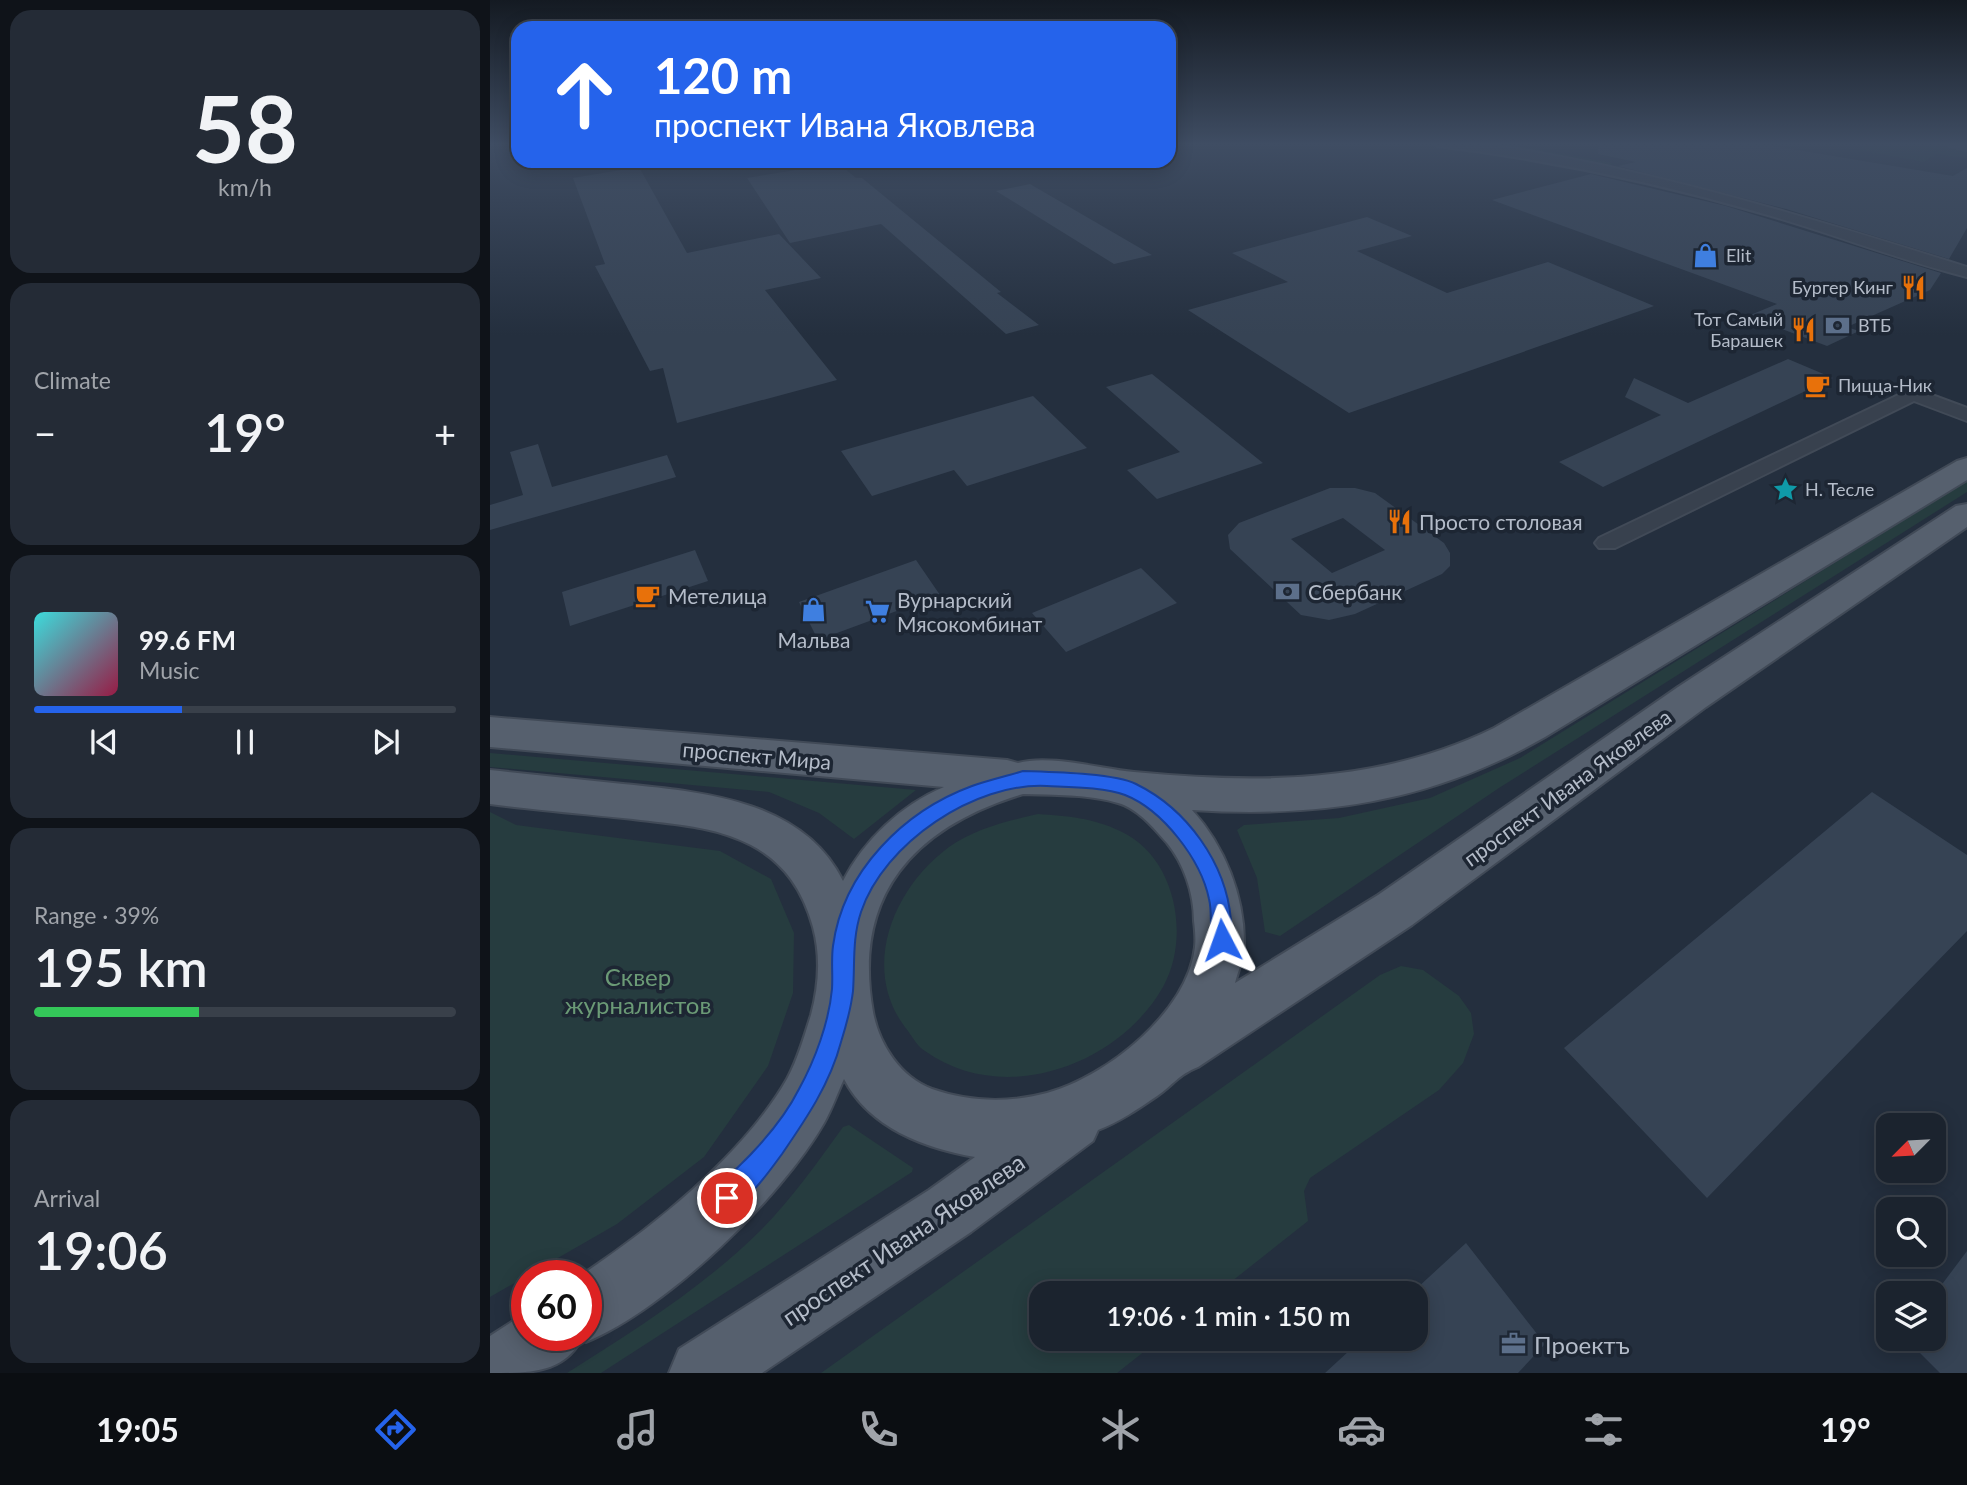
<!DOCTYPE html>
<html lang="en">
<head>
<meta charset="utf-8">
<style>
  :root { --surface:#1b232e; --page:#242b36; --text:#f1f3f6; --muted:#a0a4aa; --line:#39404a; --accent:#2563eb }
  body { margin:0; font-family:Lato,sans-serif; background:var(--page); color:var(--text); height:100vh; display:flex; flex-direction:column; font-size:26px; white-space:nowrap }
  * { box-sizing:border-box; margin:0 }
  p { font-size:23px; color:var(--muted) }
  .icon { flex:none; width:38px; height:38px; fill:none; stroke:currentColor; stroke-width:2; stroke-linecap:round; stroke-linejoin:round }
  .map { position:relative; flex:1; overflow:hidden }
  .details { display:flex; flex-direction:column; gap:10px; padding:10px; background:#0f1319; width:490px }
  .details>* { flex:none }
  .banner { position:absolute; left:21px; top:21px; width:665px; height:147px; border-radius:21px; box-shadow:0 4px 18px #0003,0 0 0 2px var(--line); background:#2563eb; color:#fff; overflow:hidden }
  .needle { width:46px; rotate:246deg }
  .controls { position:absolute; left:1386px; top:1113px; display:grid; gap:14px }
  .controls a { display:grid; place-items:center; width:70px; height:70px; border-radius:14px; background:var(--surface); box-shadow:0 4px 18px #0003,0 0 0 2px var(--line); font-size:35px }
  .speed { position:absolute; left:21px; top:1260px; display:flex; gap:14px; font-size:35px; font-weight:700; text-align:center }
  .speed>* { display:grid; place-content:center; width:91px; height:91px; border-radius:50%; background:var(--surface); box-shadow:0 4px 18px #0003,0 0 0 2px var(--line); line-height:1 }
  .speed .limit { border:10px solid #d22; background:#fff; color:#111 }
  .pin { position:absolute; display:grid; place-items:center; width:60px; height:60px; color:#fff; margin:-30px; border:4px solid #fff; border-radius:50%; box-shadow:0 2px 7px #0007 }
  .me { position:absolute; width:77px; margin:-38px; rotate:356deg; stroke-linejoin:round; filter:drop-shadow(0 0 5px #0008) }
  .turn { display:flex; align-items:center; gap:24px; height:147px; padding:0 28px; font-size:32px }
  .turn .icon { width:91px; height:91px; stroke-width:2.5 }
  .turn b { display:block; font-size:49px; line-height:60px }
  .big { font-size:52px; font-weight:600; line-height:1.1 }
  .details .card { flex:1; display:flex; flex-direction:column; justify-content:center; gap:10px; min-width:0; padding:0 24px; border-radius:21px; background:var(--page) }
  .details .dial { align-items:center; gap:0 }
  .dial b { font-size:91px; line-height:1 }
  .song { display:flex; align-items:center; gap:21px }
  .cover { width:84px; height:84px; border-radius:10px; background:linear-gradient(135deg,hsl(180 70% 55%),hsl(340 70% 35%)) }
  .played { height:7px; border-radius:4px; background:linear-gradient(90deg,var(--accent) 35%,var(--line) 35%) }
  .keys { display:flex; justify-content:space-around; direction:ltr }
  .heat { display:flex; justify-content:space-between; align-items:center; font-size:38px; direction:ltr }
  .charge { height:10px; border-radius:5px; background:linear-gradient(90deg,#34c759 39%,var(--line) 0) }
  .trip { position:absolute; left:539px; top:1281px; width:399px; height:70px; border-radius:21px; background:var(--surface); box-shadow:0 4px 18px #0003,0 0 0 2px var(--line); font-weight:600; line-height:70px; text-align:center }
  .tab-bar { display:flex; height:112px; justify-content:space-around; align-items:center; background:#0b0e12; color:var(--muted) }
  .tab-bar .icon { width:49px; height:49px }
  .tab-bar .active { color:var(--accent) }
  .tab-bar b { font-size:32px; color:var(--text) }
  main { display:flex; flex:1; min-height:0 }
  .map>svg:first-child { display:block }
</style>
</head>
<body>
<main>
<section class="details">
<div class="card dial"><b>58</b><p>km/h</p></div>
<div class="card"><p>Climate</p>
<div class="heat"><a>−</a><b class="big">19°</b><a>+</a></div>
</div>
<div class="card">
<div class="song"><i class="cover"></i><div><b>99.6 FM</b><p>Music</p></div></div>
<div class="played"></div>
<div class="keys"><svg class="icon" aria-label="previous" viewBox="0 0 24 24"><path d="M18 5L8 12l10 7zM5 5v14"/></svg><svg class="icon" aria-label="pause" viewBox="0 0 24 24"><path d="M8 5v14M16 5v14"/></svg><svg class="icon" aria-label="next" viewBox="0 0 24 24"><path d="M6 5l10 7-10 7zM19 5v14"/></svg></div>
</div>
<div class="card"><p>Range · 39%</p><b class="big">195 km</b><div class="charge"></div></div>
<div class="card"><p>Arrival</p><b class="big">19:06</b></div>
</section>
<div class="map">
<svg width="1477" height="1373" viewBox="0 0 1477 1373">
  <rect width="100%" height="100%" fill="#242f3e"/>
  <path fill="#263c3f" d="M976 143H1016L1122 163 1119 167Z
    M1377 143H1445L1477 149V158L1446 154 1434 162 1369 150Z
    M1477 481V492L1009 788 790 936 775 932 767 878 747 830 754 825 849 818 940 798 1030 758Z
    M0 753 426 790 364 839 329 813 279 792 0 767Z
    M0 812 26 825 230 851 281 879 304 933 303 993 278 1066 214 1157 127 1224 0 1297Z
    M548 814C578 816 603 818 630 831 686 856 701 937 673 987 628 1066 513 1107 435 1051 428 1047 423 1038 418 1031 369 971 402 889 459 847 486 828 517 821 548 814Z
    M911 966 933 970 969 996 981 1013 984 1034 973 1063 949 1090 820 1178 814 1191 818 1221 727 1293H551V1339H670L627 1373H331L890 975Z
    M359 1125 423 1168 422 1172 111 1373H77C145 1330 212 1288 270 1231 301 1200 327 1163 353 1127Z"/>
  <path fill="#364354" fill-rule="evenodd" d="M1109 143H1266L1463 176 1477 168V228L1459 259 1296 209 1128 166 1146 162 1108 154Z
    M348 163 366 178H372L511 292 507 293 549 325 516 334 391 224 300 243 257 178Z
    M149 167 197 253 289 234 331 278 275 290 347 380 187 423 173 368 160 371 105 266 115 264 83 178Z
    M1101 174 1236 206 1451 273 1440 290 1357 327 1369 331 1337 346 1258 316 1287 304 1002 200Z
    M540 184 662 255 624 264 506 191Z
    M877 217 922 236 867 251 957 293 1058 262 1164 306 859 413 698 310 798 282 742 253Z
    M1298 359 1343 378 1113 487 1069 462 1171 415 1135 397 1144 378 1198 403Z
    M662 374 773 463 667 499 637 470 690 452 616 387Z
    M543 396 597 448 477 486 464 470 382 496 351 451Z
    M48 444 62 487 177 455 186 477 0 530V505L33 495 20 452Z
    M840 488H865L885 493 954 543 960 553V566L952 574 865 614 839 620 811 615 740 549 738 535 749 523ZM853 518 895 550 842 573 801 539Z
    M205 550 218 581 80 626 72 592Z
    M426 560 450 595 328 640 309 602Z
    M651 568 687 603 576 652 542 613Z
    M1382 792 1477 855V931L1217 1198 1074 1048Z
    M976 1243 1055 1344 1028 1373H835L872 1339H926V1289Z
    M1477 1251V1373H1450L1416 1339H1444V1295Z"/>
  <g fill="none" stroke-linecap="round" stroke-linejoin="round">
    <defs>
      <path id="street" d="M942 143C999 141 1057 154 1111 165 1235 192 1356 229 1477 267V277C1410 260 1344 234 1278 215 1169 183 1060 160 948 146Z
        M1423 388 1477 408V421L1424 401 1125 548H1109L1105 543 1109 538Z"/>
      <path id="secondary" d="M1457 143H1477V150L1460 146Z"/>
      <path id="primary" d="M1477 458V480L1055 737C941 802 831 818 702 810 735 846 755 897 754 946 754 958 748 971 745 983L888 895 1188 687 1466 506 1477 504V527L1216 707 922 925 708 1067C688 1075 683 1085 667 1096 648 1109 629 1122 608 1130L603 1141 481 1232 272 1373H179L189 1349 439 1190 485 1157C433 1148 379 1127 354 1079 347 1094 342 1109 334 1123 291 1198 176 1309 96 1342L91 1340C73 1373 40 1373 0 1373V1336L37 1312V1335H96V1276H90C162 1228 253 1156 297 1079 308 1059 314 1037 321 1015 329 985 331 957 323 927 313 891 295 863 261 845 225 826 183 824 143 819 95 814 47 810 0 804V770C44 775 89 779 133 784 213 792 313 800 353 881 374 840 411 805 454 787L0 747V717L517 760 528 763C560 754 611 769 644 772 768 784 890 784 1004 728L1467 461ZM533 794C564 795 598 794 628 803 647 808 664 828 677 843 694 864 704 893 704 921 705 929 706 939 705 947 698 1012 616 1077 557 1093 519 1103 479 1102 442 1089 410 1077 389 1044 383 1012 362 895 424 827 533 794Z"/>
    </defs>
    <use href="#street" stroke="#414a57" stroke-width="4"/>
    <use href="#secondary" stroke="#414a57" stroke-width="4"/>
    <use href="#primary" stroke="#414a57" stroke-width="4"/>
    <use href="#street" fill="#38414e" fill-rule="evenodd"/>
    <use href="#secondary" fill="#465061" fill-rule="evenodd"/>
    <use href="#primary" fill="#56606e" fill-rule="evenodd"/>
  </g>
  <linearGradient id="sky" x2="0" y2="1"><stop stop-color="#141a22"/><stop offset="0.43" stop-color="#3f4d63"/><stop offset="1" stop-color="#3f4d63" stop-opacity="0"/></linearGradient>
  <rect width="1477" height="335" fill="url(#sky)"/>
  <path fill="#2563eb" stroke="#184099" stroke-width="2" d="M533 771C560 772 624 773 646 784 697 809 736 863 741 920 742 929 743 937 739 946L732 949 725 946C718 931 723 915 719 899 711 860 673 810 635 795 615 787 579 787 557 786 485 782 394 843 371 912 362 939 365 964 363 991 361 1008 356 1026 351 1042 340 1084 316 1119 292 1154 278 1173 259 1201 237 1210L228 1206 225 1198C232 1180 249 1167 262 1153 279 1135 298 1111 309 1089 325 1060 339 1022 342 989 343 975 341 960 343 946 353 871 414 811 482 786 499 780 517 776 533 771Z"/>
  <defs>
    <symbol id="shop-bare" viewBox="-9 -9 18 18"><path d="M-5-2.5h2.3a2.7 3.5 0 0 1 5.4 0H5L5.5 6h-11ZM-1.5-2.5h3a1.5 2.3 0 0 0-3 0Z" fill="#3f7fe0" stroke="#1d2633" stroke-width="2.5" paint-order="stroke"/></symbol>
    <symbol id="restaurant-bare" viewBox="-9 -9 18 18"><path d="M-5-6h1v4h1v-4h1v4h1v-4h1v5L-1.5 .5V6h-2V.5L-5-1ZM5-6V6H3V1.5H1.5Q1.5-4 5-6Z" fill="#e8710a" stroke="#1d2633" stroke-width="2.5" paint-order="stroke"/></symbol>
    <symbol id="bank-bare" viewBox="-9 -9 18 18"><path d="M-6-4H6V4H-6ZM0-2.3a2.3 2.3 0 1 0 0 4.6a2.3 2.3 0 1 0 0-4.6Z" fill="#5c6f8a" stroke="#1d2633" stroke-width="2.5" paint-order="stroke"/></symbol>
    <symbol id="cafe-bare" viewBox="-9 -9 18 18"><path d="M-5.5-4.5H6V0H3Q3 3.5 0 3.5H-2.5Q-5.5 3.5-5.5 0ZM3-3.2v2h1.7v-2ZM-6 4.5H4V6H-6Z" fill="#e8710a" stroke="#1d2633" stroke-width="2.5" paint-order="stroke"/></symbol>
    <symbol id="sight-bare" viewBox="-9 -9 18 18"><path d="M0-6L1.8-2.2L6-1.7L2.9 1.2L3.7 5.4L0 3.3L-3.7 5.4L-2.9 1.2L-6-1.7L-1.8-2.2Z" fill="#0f9aa8" stroke="#1d2633" stroke-width="2.5" paint-order="stroke"/></symbol>
    <symbol id="supermarket-bare" viewBox="-9 -9 18 18"><path d="M-6-5.5h2.5l.6 2H6L4.5 2H-2.5L-4.4-4H-6ZM-1.5 3.2a1.3 1.3 0 1 0 .1 0ZM3 3.2a1.3 1.3 0 1 0 .1 0Z" fill="#3f7fe0" stroke="#1d2633" stroke-width="2.5" paint-order="stroke"/></symbol>
    <symbol id="office-bare" viewBox="-9 -9 18 18"><path d="M-6-3h4V-5.5h4V-3h4V5H-6ZM-1-4.5V-3h2v-1.5ZM-6 0V1H6V0Z" fill="#5c6f8a" stroke="#1d2633" stroke-width="2.5" paint-order="stroke"/></symbol>
  </defs>
  <g fill-rule="evenodd">
    <use href="#shop-bare" x="1198" y="238" width="35" height="35"/>
    <use href="#restaurant-bare" x="1406" y="270" width="35" height="35"/>
    <use href="#bank-bare" x="1330" y="308" width="35" height="35"/>
    <use href="#restaurant-bare" x="1296" y="312" width="35" height="35"/>
    <use href="#cafe-bare" x="1310" y="368" width="35" height="35"/>
    <use href="#sight-bare" x="1278" y="472" width="35" height="35"/>
    <use href="#restaurant-bare" x="892" y="504" width="35" height="35"/>
    <use href="#bank-bare" x="780" y="574" width="35" height="35"/>
    <use href="#cafe-bare" x="140" y="578" width="35" height="35"/>
    <use href="#shop-bare" x="306" y="592" width="35" height="35"/>
    <use href="#supermarket-bare" x="370" y="594" width="35" height="35"/>
    <use href="#office-bare" x="1006" y="1326" width="35" height="35"/>
  </g>
  <g text-anchor="middle" dominant-baseline="central" stroke-width="7" stroke-linejoin="round" paint-order="stroke">
    <g font-size="18" fill="#b4bcc9" stroke="#1d2633" text-anchor="start">
      <text x="1236" y="255">Elit</text>
      <text x="1403" y="287" text-anchor="end">Бургер Кинг</text>
      <text x="1293" y="319" text-anchor="end">Тот Самый<tspan x="1293" dy="21">Барашек</tspan></text>
      <text x="1368" y="325">ВТБ</text>
      <text x="1348" y="385">Пицца-Ник</text>
      <text x="1315" y="489">Н. Тесле</text>
    </g>
    <g font-size="21" fill="#b4bcc9" stroke="#1d2633" text-anchor="start">
      <text x="929" y="521">Просто столовая</text>
      <text x="818" y="591">Сбербанк</text>
      <text x="178" y="595">Метелица</text>
      <text x="407" y="599">Вурнарский<tspan x="407" dy="24">Мясокомбинат</tspan></text>
      <text x="324" y="639" text-anchor="middle">Мальва</text>
    </g>
    <g font-size="21" fill="#b4bcc9" stroke="#1d2633">
      <text transform="translate(267 755) rotate(5)">проспект Мира</text>
      <text transform="translate(1077 787) rotate(-36)">проспект Ивана Яковлева</text>
    </g>
    <g font-size="24" fill="#6b9a76" stroke="#1d2633">
      <text x="148" y="976">Сквер<tspan x="148" dy="28">журналистов</tspan></text>
    </g>
    <g font-size="24" fill="#b4bcc9" stroke="#1d2633">
      <text transform="translate(413 1239) rotate(-34)">проспект Ивана Яковлева</text>
    </g>
    <g font-size="24" fill="#b4bcc9" stroke="#1d2633" text-anchor="start">
      <text x="1044" y="1344">Проектъ</text>
    </g>
  </g>
</svg>
<div class="controls">
<a><svg class="needle" viewBox="-14 -14 28 28"><path d="M0-13l5 13h-10z" fill="#e53935"/><path d="M0 13l5-13h-10z" fill="#a0a4aa"/></svg></a>
<a><svg class="icon" aria-label="search" viewBox="0 0 24 24"><circle cx="10" cy="10" r="6"/><path d="M15 15l6 6"/></svg></a>
<a><svg class="icon" aria-label="layers" viewBox="0 0 24 24"><path d="M12 4l9 5-9 5-9-5zM3 14l9 5 9-5"/></svg></a>
</div>
<div class="speed"><div class="limit">60</div></div>
<div class="pin" style="left:237px;top:1198px;background:#d93025"><svg class="icon" aria-label="arrive" viewBox="0 0 24 24"><path d="M6 21V4h12l-3 4 3 4H6"/></svg></div>
<svg class="me" style="left:732px;top:940px" viewBox="-20 -20 40 40"><path d="M0-17L14 15 0 8-14 15z" fill="#2563eb" stroke="#fff" stroke-width="4"/></svg>
<div class="trip">19:06 · 1 min · 150 m</div>
<div class="banner">
<div class="turn"><svg class="icon" aria-label="ahead" viewBox="0 0 24 24"><path d="M12 20V5M6 11l6-6 6 6"/></svg><div><b>120 m</b>проспект Ивана Яковлева</div></div>
</div>
</div>
</main>
<nav class="tab-bar">
<b>19:05</b>
<svg class="icon active" aria-label="directions" viewBox="0 0 24 24"><path d="M12 3l9 9-9 9-9-9zM9 14v-3h6M13 9l2 2-2 2"/></svg>
<svg class="icon" aria-label="music" viewBox="0 0 24 24"><path d="M9 18V5l10-2v13"/><circle cx="6" cy="18" r="3"/><circle cx="16" cy="16" r="3"/></svg>
<svg class="icon" aria-label="phone" viewBox="0 0 24 24"><path d="M5 4h4l2 5-3 2q2 4 5 5l2-3 5 2v4C11 20 4 13 5 4z"/></svg>
<svg class="icon" aria-label="climate" viewBox="0 0 24 24"><path d="M12 3v18M4 7l16 10M4 17L20 7"/></svg>
<svg class="icon" aria-label="car" viewBox="0 0 24 24"><path d="M5 17H2v-5l4-1 3-4h7l3 4 3 1v5h-3M9 17h6M6 11h13"/><circle cx="7" cy="17" r="2"/><circle cx="17" cy="17" r="2"/></svg>
<svg class="icon" aria-label="filters" viewBox="0 0 24 24"><path d="M4 7h16M4 17h16"/><circle cx="9" cy="7" r="2"/><circle cx="15" cy="17" r="2"/></svg>
<b>19°</b>
</nav>
</body>
</html>
